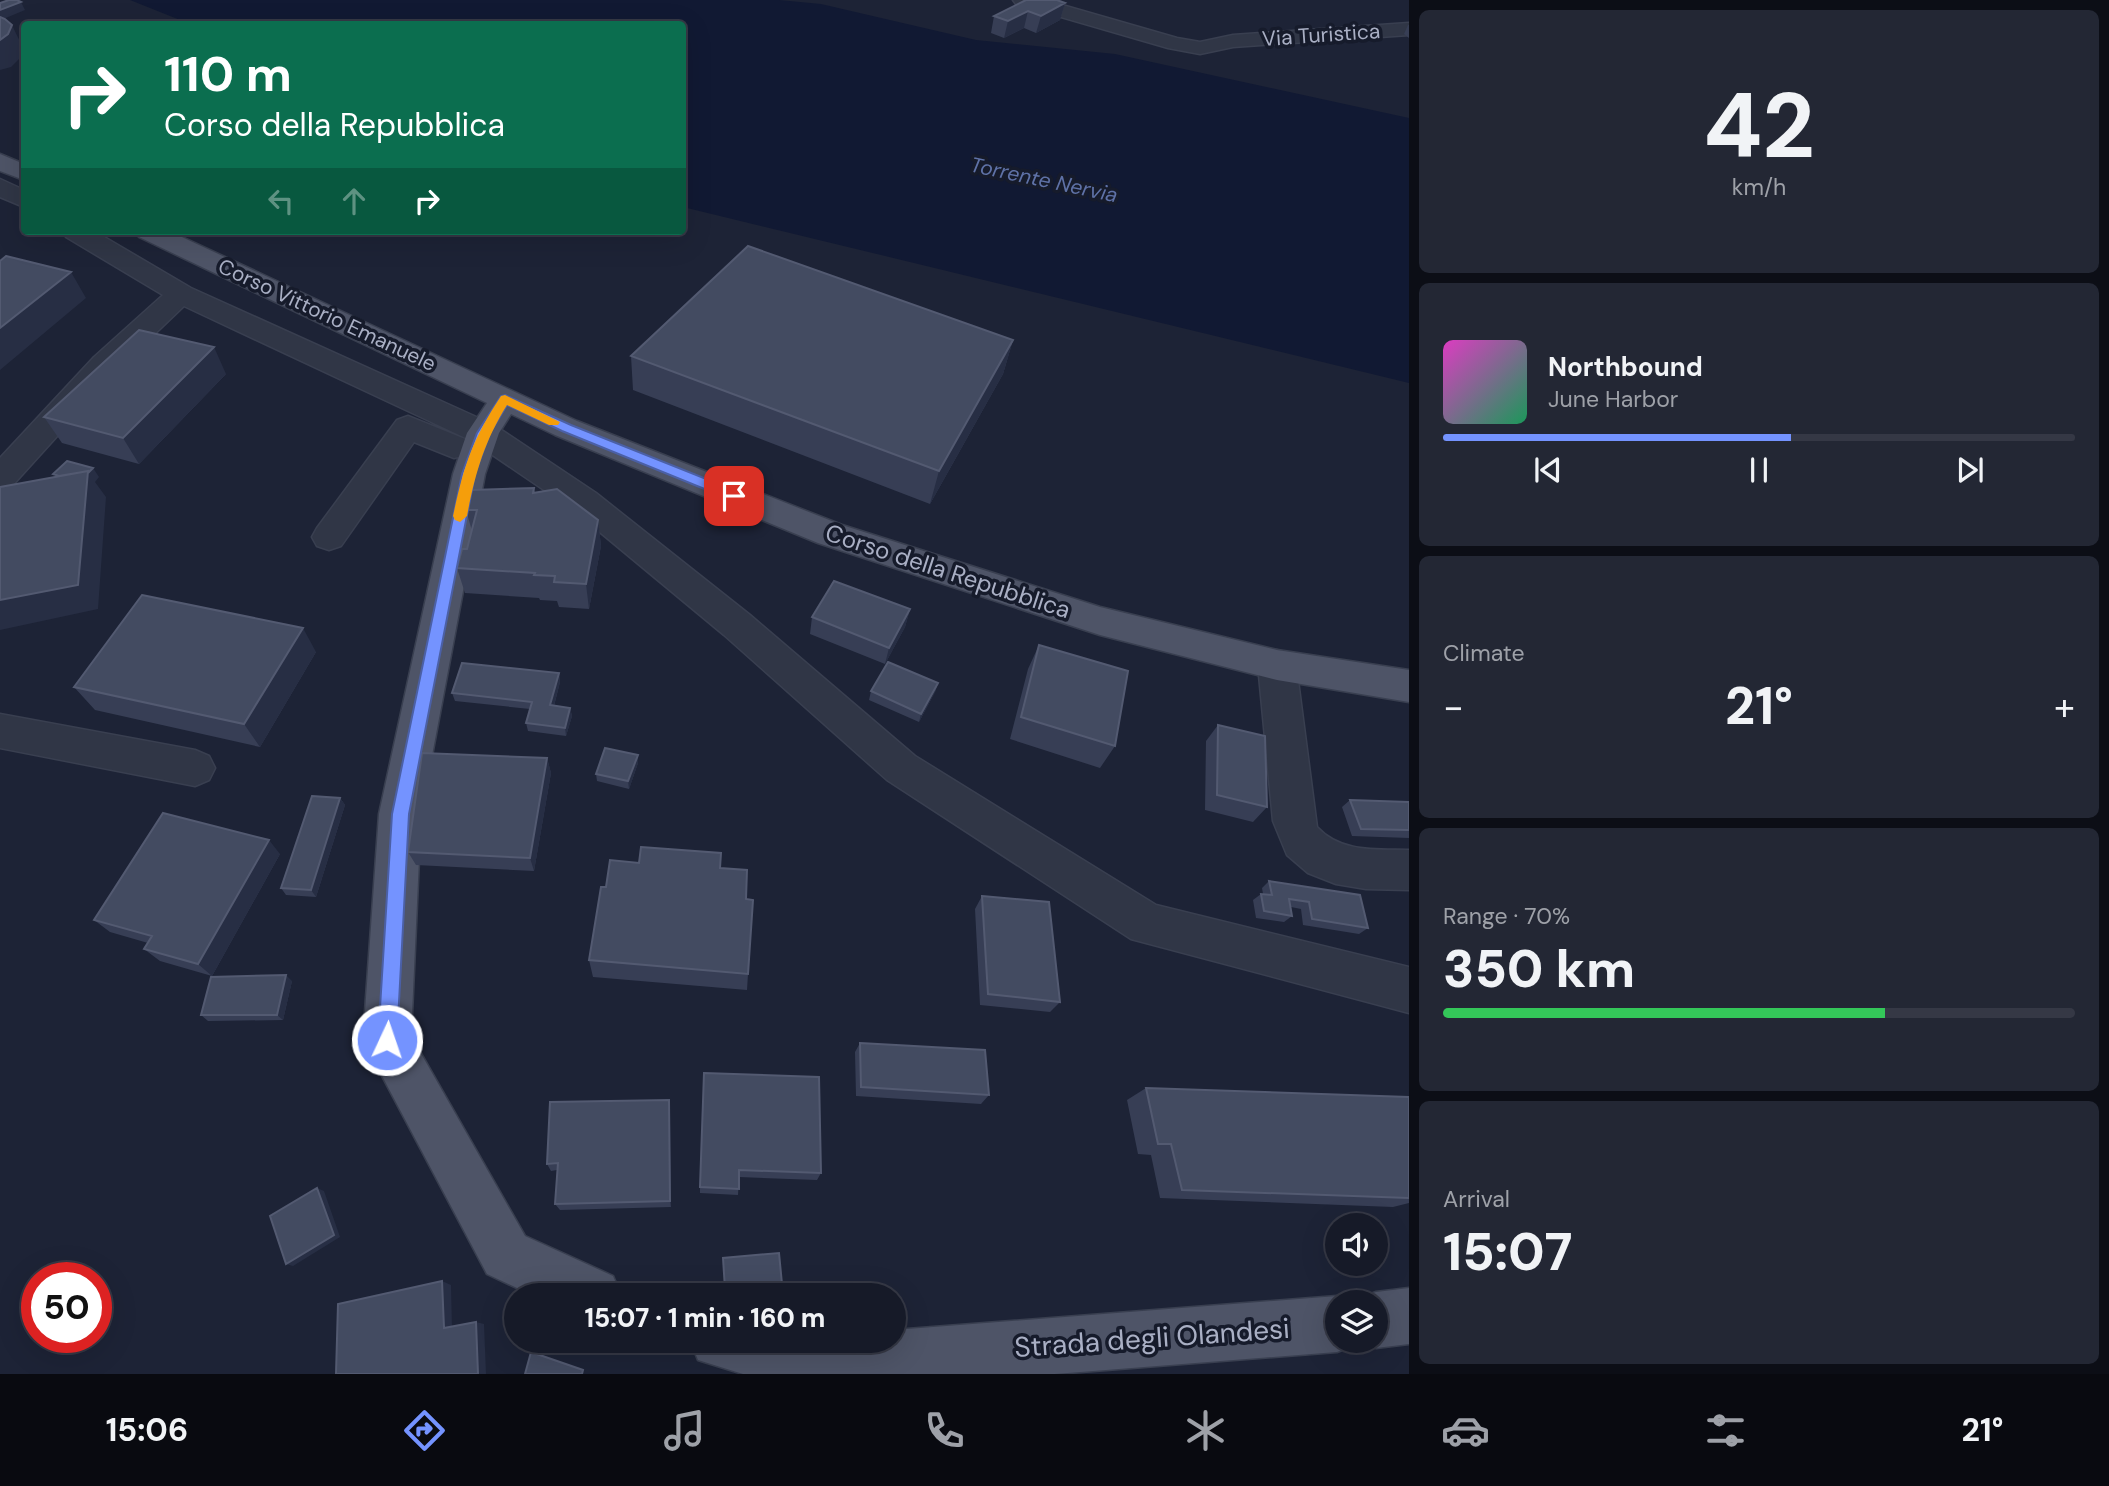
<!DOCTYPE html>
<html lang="en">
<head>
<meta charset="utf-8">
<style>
  :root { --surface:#161a28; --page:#232734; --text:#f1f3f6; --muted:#9ea1a8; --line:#353845; --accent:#7493ff }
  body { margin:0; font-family:"DM Sans",sans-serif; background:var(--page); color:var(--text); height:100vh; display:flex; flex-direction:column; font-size:26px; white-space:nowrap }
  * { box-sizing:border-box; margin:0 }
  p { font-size:23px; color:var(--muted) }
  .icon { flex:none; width:38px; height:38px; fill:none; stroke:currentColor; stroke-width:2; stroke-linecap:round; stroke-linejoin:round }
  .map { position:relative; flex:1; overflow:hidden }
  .panel { display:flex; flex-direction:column; gap:10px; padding:10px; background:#0c0e16; width:700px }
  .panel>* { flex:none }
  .hud { position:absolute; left:21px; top:21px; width:665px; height:214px; border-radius:7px; box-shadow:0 7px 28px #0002,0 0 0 2px var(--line); background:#0b6e4f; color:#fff; overflow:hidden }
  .controls { position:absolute; left:1325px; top:1213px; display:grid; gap:14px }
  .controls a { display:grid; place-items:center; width:63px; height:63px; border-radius:50%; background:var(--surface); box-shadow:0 7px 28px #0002,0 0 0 2px var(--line); font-size:35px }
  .speed { position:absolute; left:21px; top:1262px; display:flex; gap:14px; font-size:35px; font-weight:700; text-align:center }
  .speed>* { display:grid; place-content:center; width:91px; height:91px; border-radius:50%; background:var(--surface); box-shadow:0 7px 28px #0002,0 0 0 2px var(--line); line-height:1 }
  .speed .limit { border:10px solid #d22; background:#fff; color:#111 }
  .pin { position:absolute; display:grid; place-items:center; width:60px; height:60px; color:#fff; margin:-30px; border-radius:14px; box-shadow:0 4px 10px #0006 }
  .me { position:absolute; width:77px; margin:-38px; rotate:3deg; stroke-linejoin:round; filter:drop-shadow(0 0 5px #0008) }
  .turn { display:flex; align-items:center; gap:24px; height:147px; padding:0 28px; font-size:32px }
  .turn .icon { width:91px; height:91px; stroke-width:2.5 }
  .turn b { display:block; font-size:49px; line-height:60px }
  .lanes { display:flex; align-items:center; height:66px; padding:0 28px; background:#0003; justify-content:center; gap:35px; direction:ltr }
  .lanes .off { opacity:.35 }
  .big { font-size:52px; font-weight:800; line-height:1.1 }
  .panel .tile { flex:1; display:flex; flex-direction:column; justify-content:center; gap:10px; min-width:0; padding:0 24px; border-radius:10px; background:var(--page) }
  .panel .dial { align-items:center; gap:0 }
  .dial b { font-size:91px; line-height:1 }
  .song { display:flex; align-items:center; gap:21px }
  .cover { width:84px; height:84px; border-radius:10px; background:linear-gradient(135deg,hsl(310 70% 55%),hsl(150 70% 35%)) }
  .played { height:7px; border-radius:4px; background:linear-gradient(90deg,var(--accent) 55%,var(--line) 55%) }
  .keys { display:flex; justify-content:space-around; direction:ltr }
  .heat { display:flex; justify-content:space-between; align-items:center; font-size:38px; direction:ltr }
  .charge { height:10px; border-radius:5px; background:linear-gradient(90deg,#34c759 70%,var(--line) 0) }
  .trip { position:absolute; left:504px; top:1283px; width:402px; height:70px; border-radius:35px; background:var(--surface); box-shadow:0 7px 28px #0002,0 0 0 2px var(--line); font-weight:800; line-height:70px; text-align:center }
  .tab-bar { display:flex; height:112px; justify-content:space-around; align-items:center; background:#090a10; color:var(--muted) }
  .tab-bar .icon { width:49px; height:49px }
  .tab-bar .selected { color:var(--accent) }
  .tab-bar b { font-size:32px; color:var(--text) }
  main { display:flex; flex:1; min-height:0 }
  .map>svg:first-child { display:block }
</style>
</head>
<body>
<main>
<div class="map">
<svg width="1409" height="1374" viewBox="0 0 1409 1374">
  <rect width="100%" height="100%" fill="#1d2336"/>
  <path fill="#111933" d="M130 0H779L821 4 976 40 1115 54 1409 118V383L683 207 682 24H190Z"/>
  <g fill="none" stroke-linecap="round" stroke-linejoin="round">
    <defs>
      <path id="minor" d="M1013 0H1045L1177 38 1200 42 1233 35 1409 23V35L1233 47 1200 54 1168 48 1016 4Z
        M0 179 24 190V207L0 197Z
        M62 231H94L191 288 494 425 596 493 750 615 915 756 1156 905 1409 967V1013L1131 939 887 780 724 635 572 509 472 441 184 306 116 371 12 486 0 489V458L94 357 163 295 66 237Z
        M408 416 465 439 470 447 465 455 454 458 414 442 341 546 329 550 317 546 312 537 317 528 397 420Z
        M1277 650 1290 654 1296 665 1317 827C1341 853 1376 849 1409 850V890L1366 889 1336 884 1308 873 1287 855 1273 821 1258 665 1264 654Z
        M0 714 195 750 209 756 215 768 209 780 195 786 0 748Z"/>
      <path id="major" d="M0 154 24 164V180L0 171Z
        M135 231H169L577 421 842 525 1100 607 1277 650 1409 670V702L1277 680 1100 635 818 543 555 435 511 414 499 433 485 474 421 814 411 1036 525 1236 613 1276 621 1295H532L487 1274 363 1040 379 814 453 474 467 433 487 403 139 237Z
        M1409 1288V1344L1376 1348 1358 1340H1376V1302L1356 1300 1376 1292Z
        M1337 1296 1351 1302H1337V1340H1358L1357 1344 1337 1352 1055 1374H743L698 1360 690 1340H894V1330Z"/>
    </defs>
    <use href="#minor" stroke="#393f50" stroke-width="3"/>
    <use href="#major" stroke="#393f50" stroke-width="3"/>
    <use href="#minor" fill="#303646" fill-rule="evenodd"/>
    <use href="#major" fill="#4e5467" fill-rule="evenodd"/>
  </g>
  <path fill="#373e55" d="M1065 3 1060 20 1036 33 1024 28 1004 38 991 33 994 16Z
    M1408 25H1409V38L1404 34Z
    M1013 340 1003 374 930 504 633 390 631 356Z
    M226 374 139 464 62 443 44 417Z
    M534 488 535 493 598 520 601 546 589 609 559 607 557 601 540 600 539 598 465 593 457 568 467 549 472 531 466 510Z
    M910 609 905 627 885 664 810 634 812 617Z
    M1039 645 1115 746 1100 768 1010 739 1028 669Z
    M316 652 260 747 95 710 74 687Z
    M559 673 560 682 554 706 570 708 572 716 566 736 528 731 526 723 530 709 455 701 452 693Z
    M938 683 935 692 919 722 869 700 871 691Z
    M1218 725 1267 807 1253 822 1205 810 1206 741Z
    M547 758 551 773 534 871 416 865 408 852Z
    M638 763 629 789 597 781 596 774Z
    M340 798 345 805 316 897 286 895 281 888Z
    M1350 800 1409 802V838L1352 836 1342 807Z
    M721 853 720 868 746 899 748 974 747 990 593 977 589 960 606 887 639 863Z
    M280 854 212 976 160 961 144 949 148 943 110 932 94 920Z
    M1269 881 1368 928 1359 934 1303 925 1301 909 1291 907 1292 916 1284 922 1256 918 1253 900 1261 894H1263L1262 888Z
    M982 896 1060 1002 1050 1012 980 1005 975 909Z
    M292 981 283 1020 208 1021 201 1015Z
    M860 1043 989 1095 981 1104 856 1096 855 1052Z
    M819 1077 821 1173 817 1180 739 1177 738 1195 700 1193V1187Z
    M1146 1088 1409 1097V1203L1393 1207 1160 1198 1151 1155 1138 1154 1127 1100Z
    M669 1100 671 1207 560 1210 555 1204 557 1170 551 1171 547 1164Z
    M723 1260 782 1284 781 1286 725 1290Z"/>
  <path fill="#272e44" d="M21 2 25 10 1 20 0 18V10Z
    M1065 3 1060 20 1036 33 1041 16Z
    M1028 11 1024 28 1004 38 1008 21Z
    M12 25 24 50 20 58 11 67 0 70V40Z
    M71 272 86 298 0 370V328Z
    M1013 340 1003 374 930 504 939 471Z
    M214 347 226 374 139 464 123 438Z
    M93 468 99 477 95 482 106 497 98 609 0 630V600L88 471Z
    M598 520 601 546 589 609 586 584Z
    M910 609 905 627 885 664 889 648Z
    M303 628 316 652 260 747 244 724Z
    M559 673 560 682 552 713 550 705Z
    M938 683 935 692 919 722 921 714Z
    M570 708 572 716 566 736 565 728Z
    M638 755V763L629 789 628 781Z
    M547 758 551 773 534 871 530 858Z
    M340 798 345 805 316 897 311 890Z
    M269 840 280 854 212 976 198 964Z
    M286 975 292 981 283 1020 277 1015Z
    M669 1100 670 1108 671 1207 670 1201Z
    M317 1188 324 1191 340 1237 293 1266 286 1264Z
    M442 1281 451 1285 452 1330 444 1328Z
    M476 1322 484 1324 486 1374H478Z"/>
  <path fill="#434b61" stroke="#535a71" stroke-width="2" d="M9 0H17L21 2 0 10V3Z
    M1026 0H1057L1065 3 1041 16 1028 11 1008 21 994 16Z
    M0 17 5 19 12 25 8 34 0 40Z
    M748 246 1013 340 939 471 631 356Z
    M6 256 71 272 0 328V261Z
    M139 330 214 347 123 438 44 417Z
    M67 461 93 468 89 472 88 471 59 476 53 474Z
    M88 471 78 585 0 600V487Z
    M534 488 533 493 557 489 598 520 586 584 554 582 555 576 534 575 535 573 457 568 462 549H467L477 510H466L472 490Z
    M834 581 910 609 889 648 812 617Z
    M142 595 303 628 244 724 74 687Z
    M1039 645 1128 671 1115 746 1021 717Z
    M888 662 938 683 921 714 871 691Z
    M462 663 559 673 550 705 570 708 565 728 526 723 532 702 452 693Z
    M1218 725 1265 736 1267 807 1217 795Z
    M605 748 638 755 628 781 596 774Z
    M422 753 547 758 530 858 408 852Z
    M312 796 340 798 311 890 281 888Z
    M1350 800 1409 802V830L1361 829Z
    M163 813 269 840 198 964 144 949 152 936 94 920Z
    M641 847 721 853 720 868 747 870 746 899 753 900 748 974 589 960 601 887H606L610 860 639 863Z
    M1269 881 1360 895 1368 928 1312 919 1309 902 1289 899 1292 916 1264 911 1261 894 1272 895Z
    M982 896 1049 902 1060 1002 988 994Z
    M286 975 277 1015H201L211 977Z
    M860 1043 985 1050 989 1095 861 1087Z
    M704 1073 819 1077 821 1173 739 1170V1189L700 1187Z
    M1146 1088 1409 1097V1198L1182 1190 1171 1144H1158Z
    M669 1100 670 1201 555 1204 558 1163 547 1164 550 1102Z
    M317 1188 334 1235 286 1264 270 1216Z
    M779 1253 782 1284 725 1289 723 1258Z
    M442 1281 444 1328 476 1322 478 1374H336L338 1304Z
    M531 1352 583 1370 582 1374H525Z"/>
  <path fill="#7493ff" stroke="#4b60a6" stroke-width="2" d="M505 395 571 425 739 492 741 496 734 500 729 499 562 431 507 405 490 433 475 474 409 814 397 1040 394 1047 387 1049 380 1047 378 1040 392 814 462 474 477 433 501 396Z"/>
  <path fill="#f59e0b" d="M505 395 560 422 558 425H549L507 405C484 442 475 474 467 516L460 522 455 520 453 516C464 465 472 440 501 396Z"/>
  <g text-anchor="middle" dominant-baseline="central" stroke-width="7" stroke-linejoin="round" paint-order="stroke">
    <g font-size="21" fill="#a9afc4" stroke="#161b2b">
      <text transform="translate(1321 35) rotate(-4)">Via Turistica</text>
      <text transform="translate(327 315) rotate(25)">Corso Vittorio Emanuele</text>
    </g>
    <g font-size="21" font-style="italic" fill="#5f72a7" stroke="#161b2b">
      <text transform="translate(1044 180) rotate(12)">Torrente Nervia</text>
    </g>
    <g font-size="24" fill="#a9afc4" stroke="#161b2b">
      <text transform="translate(948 571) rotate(18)">Corso della Repubblica</text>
    </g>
    <g font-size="28" fill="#a9afc4" stroke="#161b2b">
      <text transform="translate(1152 1338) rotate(-4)">Strada degli Olandesi</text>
    </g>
  </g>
</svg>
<div class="controls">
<a><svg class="icon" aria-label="sound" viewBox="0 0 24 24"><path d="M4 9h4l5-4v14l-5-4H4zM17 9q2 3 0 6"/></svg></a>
<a><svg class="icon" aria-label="layers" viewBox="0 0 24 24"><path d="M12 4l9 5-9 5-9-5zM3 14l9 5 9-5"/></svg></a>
</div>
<div class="speed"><div class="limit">50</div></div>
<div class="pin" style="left:734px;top:496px;background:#d93025"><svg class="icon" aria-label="arrive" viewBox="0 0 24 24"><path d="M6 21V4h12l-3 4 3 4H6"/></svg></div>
<svg class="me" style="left:387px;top:1040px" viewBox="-20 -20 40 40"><circle r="17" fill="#7493ff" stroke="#fff" stroke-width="3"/><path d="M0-11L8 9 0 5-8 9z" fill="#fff"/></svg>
<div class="trip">15:07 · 1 min · 160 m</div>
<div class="hud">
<div class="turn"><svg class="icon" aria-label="right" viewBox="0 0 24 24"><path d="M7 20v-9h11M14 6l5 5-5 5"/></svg><div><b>110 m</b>Corso della Repubblica</div></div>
<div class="lanes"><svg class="icon off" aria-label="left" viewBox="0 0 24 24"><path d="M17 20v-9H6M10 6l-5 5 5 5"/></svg><svg class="icon off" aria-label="ahead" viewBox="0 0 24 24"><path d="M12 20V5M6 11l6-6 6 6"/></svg><svg class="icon" aria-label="right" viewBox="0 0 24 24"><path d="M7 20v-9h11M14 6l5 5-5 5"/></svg></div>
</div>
</div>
<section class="panel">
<div class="tile dial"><b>42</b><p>km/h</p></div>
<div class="tile">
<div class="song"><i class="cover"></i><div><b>Northbound</b><p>June Harbor</p></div></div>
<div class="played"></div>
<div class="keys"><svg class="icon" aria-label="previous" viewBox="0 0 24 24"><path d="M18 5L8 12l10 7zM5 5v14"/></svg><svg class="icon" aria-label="pause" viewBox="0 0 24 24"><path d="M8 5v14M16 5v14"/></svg><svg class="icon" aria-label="next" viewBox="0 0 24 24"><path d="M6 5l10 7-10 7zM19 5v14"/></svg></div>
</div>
<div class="tile"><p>Climate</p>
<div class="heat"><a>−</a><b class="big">21°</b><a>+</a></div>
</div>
<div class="tile"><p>Range · 70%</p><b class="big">350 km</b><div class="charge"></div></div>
<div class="tile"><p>Arrival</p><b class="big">15:07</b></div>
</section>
</main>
<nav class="tab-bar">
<b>15:06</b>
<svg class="icon selected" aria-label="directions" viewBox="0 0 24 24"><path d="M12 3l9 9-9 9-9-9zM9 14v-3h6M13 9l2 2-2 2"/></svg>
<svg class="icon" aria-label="music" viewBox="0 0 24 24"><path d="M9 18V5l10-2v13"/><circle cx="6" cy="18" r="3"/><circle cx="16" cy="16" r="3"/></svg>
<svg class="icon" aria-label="phone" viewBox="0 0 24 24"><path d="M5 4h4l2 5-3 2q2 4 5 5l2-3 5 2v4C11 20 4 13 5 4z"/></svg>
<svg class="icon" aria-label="climate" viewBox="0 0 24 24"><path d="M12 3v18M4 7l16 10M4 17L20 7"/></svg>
<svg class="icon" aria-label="car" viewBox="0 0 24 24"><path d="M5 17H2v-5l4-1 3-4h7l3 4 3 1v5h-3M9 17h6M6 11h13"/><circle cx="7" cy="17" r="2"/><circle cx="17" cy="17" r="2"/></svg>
<svg class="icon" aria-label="filters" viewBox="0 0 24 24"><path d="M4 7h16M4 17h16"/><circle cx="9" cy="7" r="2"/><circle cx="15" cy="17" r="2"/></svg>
<b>21°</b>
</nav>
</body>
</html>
